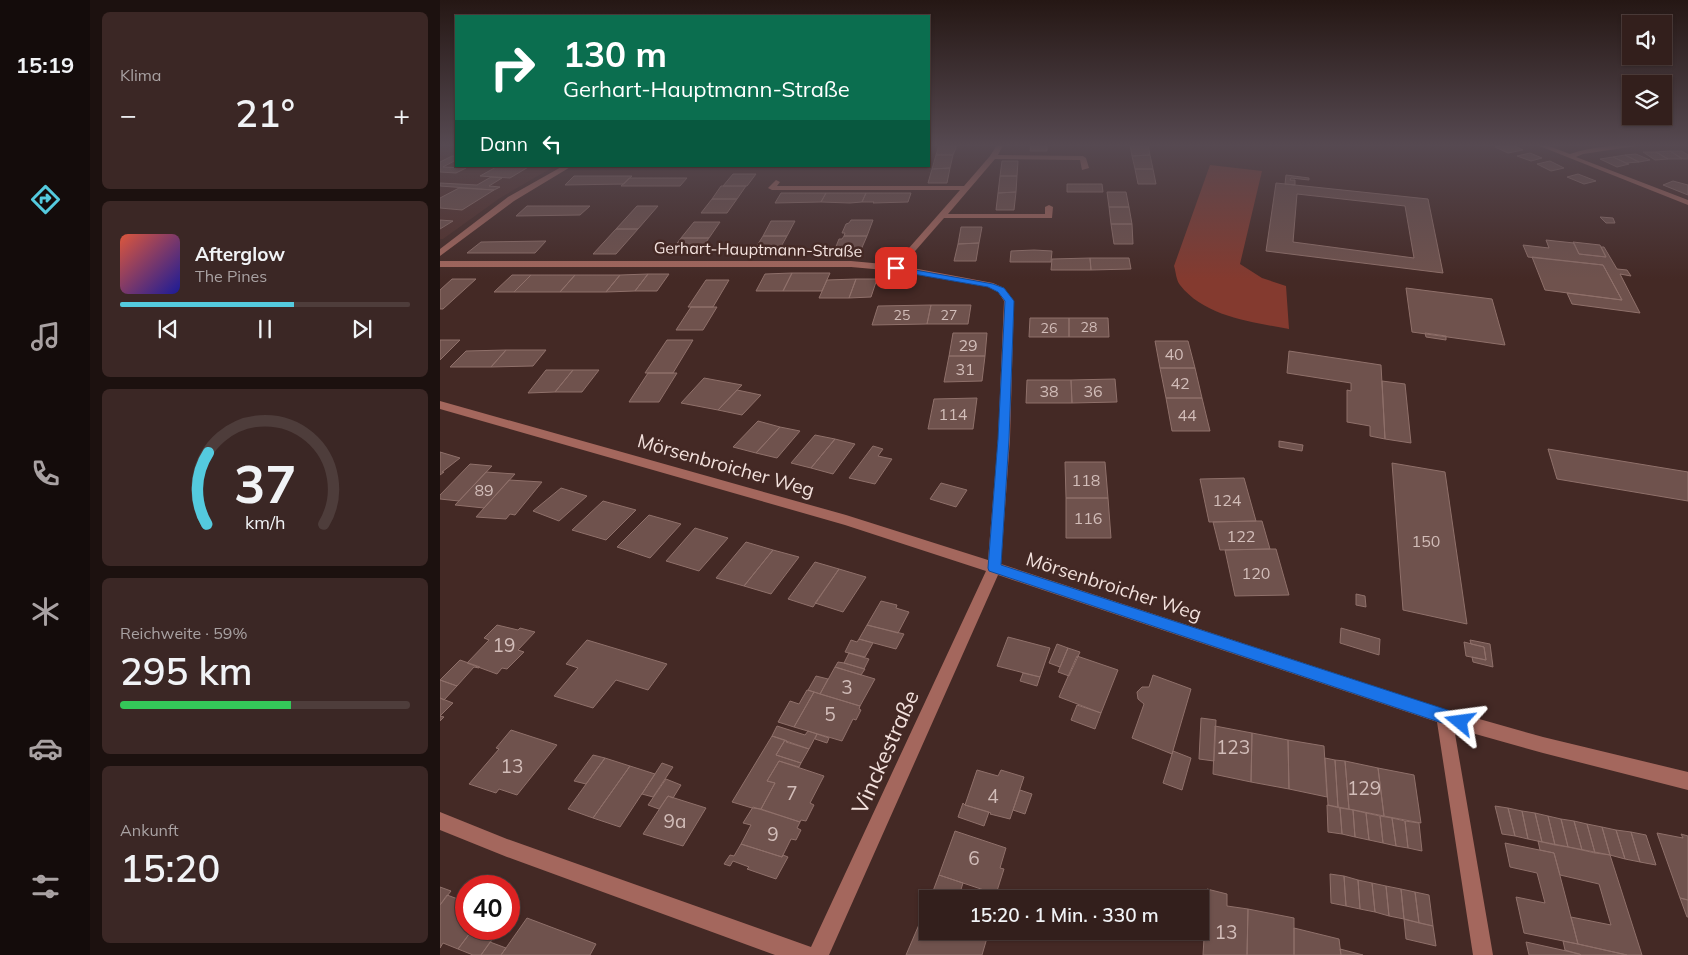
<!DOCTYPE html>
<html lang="de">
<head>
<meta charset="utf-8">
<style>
  :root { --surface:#331f1c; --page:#3b2725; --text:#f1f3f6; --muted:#a9a2a3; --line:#4e3d3b; --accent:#54cade }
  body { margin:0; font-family:Mulish,sans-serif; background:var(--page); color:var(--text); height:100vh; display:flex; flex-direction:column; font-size:19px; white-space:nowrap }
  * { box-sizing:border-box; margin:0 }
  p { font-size:16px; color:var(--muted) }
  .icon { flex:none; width:28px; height:28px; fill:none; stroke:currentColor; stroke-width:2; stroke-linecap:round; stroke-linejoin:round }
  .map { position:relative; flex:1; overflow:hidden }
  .side { display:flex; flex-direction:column; gap:12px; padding:12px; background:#1c110f; width:350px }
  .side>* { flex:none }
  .banner { position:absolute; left:15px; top:15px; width:475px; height:152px; border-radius:0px; box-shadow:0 1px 4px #0004,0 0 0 1px var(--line); background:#0b6e4f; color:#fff; overflow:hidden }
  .fabs { position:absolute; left:1182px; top:15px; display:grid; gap:10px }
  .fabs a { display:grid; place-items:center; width:50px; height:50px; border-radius:0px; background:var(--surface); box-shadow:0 1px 4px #0004,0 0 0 1px var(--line); font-size:25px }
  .speed { position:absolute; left:15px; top:875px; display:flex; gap:10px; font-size:25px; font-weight:700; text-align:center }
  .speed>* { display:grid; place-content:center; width:65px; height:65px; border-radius:50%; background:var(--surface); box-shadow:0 1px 4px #0004,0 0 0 1px var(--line); line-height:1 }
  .speed .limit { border:8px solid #d22; background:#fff; color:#111 }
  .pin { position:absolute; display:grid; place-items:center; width:42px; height:42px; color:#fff; margin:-21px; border-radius:10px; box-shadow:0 2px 8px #0006 }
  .me { position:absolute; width:55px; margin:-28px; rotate:286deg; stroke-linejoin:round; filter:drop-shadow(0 0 4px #0008) }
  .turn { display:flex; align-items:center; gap:18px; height:105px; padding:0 25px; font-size:22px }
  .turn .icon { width:65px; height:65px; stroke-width:2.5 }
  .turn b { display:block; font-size:35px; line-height:42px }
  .then { display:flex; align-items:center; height:48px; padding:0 25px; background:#0003; gap:10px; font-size:19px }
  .big { font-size:38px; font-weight:600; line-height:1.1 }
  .side .tile { flex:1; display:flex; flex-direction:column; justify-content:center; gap:8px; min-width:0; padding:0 18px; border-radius:8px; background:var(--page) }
  .side .dial { align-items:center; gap:0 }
  .dial svg { height:130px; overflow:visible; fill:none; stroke:var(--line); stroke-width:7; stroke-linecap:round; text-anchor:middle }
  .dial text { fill:var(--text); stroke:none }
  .song { display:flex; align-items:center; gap:15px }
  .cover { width:60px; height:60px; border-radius:8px; background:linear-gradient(135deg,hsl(10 70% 55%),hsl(240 70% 35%)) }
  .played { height:5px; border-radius:2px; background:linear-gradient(90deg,var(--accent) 60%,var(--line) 60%) }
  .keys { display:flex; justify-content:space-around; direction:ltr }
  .heat { display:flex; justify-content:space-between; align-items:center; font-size:28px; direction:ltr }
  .charge { height:8px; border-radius:4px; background:linear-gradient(90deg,#34c759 59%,var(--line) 0) }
  .trip { position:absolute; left:479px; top:890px; width:290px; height:50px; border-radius:0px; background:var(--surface); box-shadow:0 1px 4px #0004,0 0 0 1px var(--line); font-weight:600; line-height:50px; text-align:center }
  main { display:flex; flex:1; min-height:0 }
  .menu { display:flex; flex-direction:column; width:90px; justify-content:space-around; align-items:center; background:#140c0b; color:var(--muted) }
  .menu .icon { width:35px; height:35px }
  .menu .on { color:var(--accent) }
  .menu b { font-size:22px; color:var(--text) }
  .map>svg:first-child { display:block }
</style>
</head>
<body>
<main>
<nav class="menu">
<b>15:19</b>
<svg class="icon on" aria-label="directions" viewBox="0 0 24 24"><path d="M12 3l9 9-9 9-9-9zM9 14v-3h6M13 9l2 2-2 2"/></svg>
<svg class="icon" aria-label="music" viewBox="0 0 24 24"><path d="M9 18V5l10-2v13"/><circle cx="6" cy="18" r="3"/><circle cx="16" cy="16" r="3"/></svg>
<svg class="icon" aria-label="phone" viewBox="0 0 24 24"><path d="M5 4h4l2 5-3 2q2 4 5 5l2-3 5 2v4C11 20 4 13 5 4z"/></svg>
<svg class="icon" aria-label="climate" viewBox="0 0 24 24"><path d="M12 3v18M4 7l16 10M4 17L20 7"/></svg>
<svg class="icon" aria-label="car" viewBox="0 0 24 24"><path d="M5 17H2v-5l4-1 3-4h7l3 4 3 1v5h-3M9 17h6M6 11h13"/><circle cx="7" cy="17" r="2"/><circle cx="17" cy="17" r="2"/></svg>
<svg class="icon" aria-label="filters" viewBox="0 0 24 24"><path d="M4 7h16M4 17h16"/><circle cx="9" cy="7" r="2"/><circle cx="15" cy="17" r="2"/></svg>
</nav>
<section class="side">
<div class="tile"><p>Klima</p>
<div class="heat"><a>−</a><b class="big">21°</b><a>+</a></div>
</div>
<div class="tile">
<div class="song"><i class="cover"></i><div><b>Afterglow</b><p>The Pines</p></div></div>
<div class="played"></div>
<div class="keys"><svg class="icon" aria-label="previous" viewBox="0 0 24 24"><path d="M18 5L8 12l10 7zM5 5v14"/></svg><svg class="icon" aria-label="pause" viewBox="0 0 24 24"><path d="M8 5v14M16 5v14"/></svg><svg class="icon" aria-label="next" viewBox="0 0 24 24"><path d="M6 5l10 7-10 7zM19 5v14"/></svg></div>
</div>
<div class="tile dial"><svg viewBox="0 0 100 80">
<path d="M14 69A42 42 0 1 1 86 69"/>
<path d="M14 69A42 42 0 0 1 15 25" stroke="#54cade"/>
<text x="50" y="56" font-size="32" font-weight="700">37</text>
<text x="50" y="72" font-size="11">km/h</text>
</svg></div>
<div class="tile"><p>Reichweite · 59%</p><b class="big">295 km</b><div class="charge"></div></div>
<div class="tile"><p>Ankunft</p><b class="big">15:20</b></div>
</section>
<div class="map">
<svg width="1248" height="955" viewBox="0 0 1248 955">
  <rect width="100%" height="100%" fill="#442925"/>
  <path fill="#512f2a" d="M0 149 16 150V166H115L60 198 3 239H0Z"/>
  <path fill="#843a2f" d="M770 165 822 171 800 264 822 278 846 286 849 329C812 322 765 317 740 285 736 280 736 272 734 266Z"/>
  <path fill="#6f524d" stroke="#8f706a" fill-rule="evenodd" d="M499 145H516V148L513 155H496Z
    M591 145H607V151H590Z
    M690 145H708L710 155 692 156Z
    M1064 145H1073L1083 150 1068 153 1055 147Z
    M1230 151H1242L1248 155V159H1243Z
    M1230 151 1242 159H1228L1216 152Z
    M1203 152H1216L1228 159 1215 160Z
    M1090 153 1102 158 1091 161 1077 156Z
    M1196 154 1210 160 1199 162 1185 155Z
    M496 155H513L510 168 492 169Z
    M710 155 713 169H695L692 156Z
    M1185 155 1199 162 1186 163 1173 157Z
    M12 156H16V160L3 167 26 168 16 173 0 172V162Z
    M1173 157 1186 163 1189 164 1177 167 1160 159Z
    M562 161H578L577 176H560Z
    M1110 161 1124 168 1111 171 1097 164Z
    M58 166H90L70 178 40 176Z
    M510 168 507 183H488L492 169Z
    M695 169H713L716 184H698Z
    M293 174H316L307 186H283Z
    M1138 174 1156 181 1144 184 1127 177Z
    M846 175 869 178V180L851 178 850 180H855V185L845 184Z
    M134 176H192L184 184 125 185Z
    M560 176H577L576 192 558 193Z
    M51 177 62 178 49 186 60 187 54 190 0 186V183L37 185Z
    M189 178H247L240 186H181Z
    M1233 181 1248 185V195L1223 185Z
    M836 183 988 199 1003 273 826 251ZM857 194 965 206 974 258 853 242Z
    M627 184H662L663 192H627Z
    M281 186H306L297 199H272Z
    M19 188 54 190 22 210 0 208V198Z
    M576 192 574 210H556L558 193Z
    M667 192H686L689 207H669Z
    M341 193H386L381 202 335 203Z
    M386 193H426L422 202 410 203 381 202Z
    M426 193H471L468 202 433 203 434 202H422Z
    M272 199H297L287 213H261Z
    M87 206H150L140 215 76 216Z
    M197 206H218L198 229H176Z
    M669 207H689L692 224H671Z
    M1160 217 1173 218 1175 223H1166Z
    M0 220 13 221 0 229Z
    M411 220H433L427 236H404L405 233H402L406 224 409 223Z
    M331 221H355L347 236H323Z
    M254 222H280L269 238H241Z
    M671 224H692L693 244H674Z
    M521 227H542L539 243 518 244Z
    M176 229H198L176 254H153Z
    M323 236H347L338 252H313Z
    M404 236H427L420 252H397L398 249H395L399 239H402Z
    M241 238H269L258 253 229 254Z
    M1106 240 1134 243 1139 254 1166 257 1161 247H1164L1177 269 1187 270 1191 276 1180 274 1200 313 1132 304 1127 293 1182 300 1163 265 1088 257 1083 245 1109 248Z
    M106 241 95 253H27L41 242Z
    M1133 242 1160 245 1166 257 1139 254Z
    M539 243 536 261H514L518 244Z
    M594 250 612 251 611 262H570L571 251Z
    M1092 257 1163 265 1182 300 1105 290Z
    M650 258H689L691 269 651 270Z
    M650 258 651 270H611L612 259Z
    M352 273 343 291H316L325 274Z
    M352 273H390L382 291H343Z
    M208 274H229L217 291H195Z
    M208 274 195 291 166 292 180 275Z
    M72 275H91L74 292H54Z
    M91 275H135L120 292H74Z
    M135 275H180L166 292H120Z
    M12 279H36L3 309H0V290Z
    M416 279H437L431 297 409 298Z
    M416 279 409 298H379L387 280Z
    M266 280H289L273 307H248Z
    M966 288 1052 299 1065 345 972 332Z
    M491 305 487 324 432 325 438 306Z
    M491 305H531L528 324H487Z
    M251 307H277L263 330H236Z
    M590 318H629V337H589Z
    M629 318H668L669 337H629Z
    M513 333H547L545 356H509Z
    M985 333 1006 336V340L986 337Z
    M0 340H20L0 360Z
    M227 340H253L233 373H205Z
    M715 341H748L755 368H720Z
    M66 350 51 367H10L26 351Z
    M66 350H106L93 366 51 367Z
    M849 351 941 365 945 439 930 436V426L907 422V390L911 391V383L847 373Z
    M509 356H545L542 381 504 382Z
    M720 368H755L762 398H726Z
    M106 370H133L115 392 88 393Z
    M133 370H159L142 392H115Z
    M208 373H237L219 402H189Z
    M264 378 302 385 278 410 241 403Z
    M675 379 677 402 632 403 631 380Z
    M587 380H631L632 403H586Z
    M942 381 965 384 971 443 945 439Z
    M297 390 321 395 302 415 278 410Z
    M537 398 533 429H488L494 399Z
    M726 398H762L770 431H732Z
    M318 421 340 427 316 453 293 447Z
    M340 427 360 431 337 458 316 453Z
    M375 435 395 439 371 468 351 463Z
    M395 439 415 444 393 474 371 468Z
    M839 441 863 445 862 451 839 447Z
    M433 446 443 449 438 456 452 459 435 484 409 478Z
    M1108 449 1248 472V501L1117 479Z
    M0 452 20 458 2 472H4L0 475Z
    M625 462H665L668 498H626Z
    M952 463 1005 472 1027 624 963 610Z
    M30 464 52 466 19 501 0 499V495Z
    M46 472 75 474 44 508 15 505Z
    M804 478 816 521 769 522 760 479Z
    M69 480 102 482 75 515 70 514 66 519 36 517Z
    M501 483 527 490 516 507 490 499Z
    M121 488 147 496 119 521 93 511Z
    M626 498H668L671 538H626Z
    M163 501 196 510 166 540 132 530Z
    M209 515 241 524 210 558 177 547Z
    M816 521H822L830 549 780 550 773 522Z
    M255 528 288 538 259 571 226 561Z
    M306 542 333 550 304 586 276 578Z
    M830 549H836L849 595 795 596 785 550Z
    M333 550 359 557 331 594 304 586Z
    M375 562 399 569 373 607 348 599Z
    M399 569 426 577 403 612 375 603Z
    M916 594 925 596 926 607 916 605Z
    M441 601 457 605 456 608 469 612 458 633 427 625Z
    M57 625 78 630 80 628 95 632 78 650 84 652 67 669 62 668 57 674 27 663 49 640 44 638Z
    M427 625 464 634 456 649 419 639Z
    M901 628 940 639 939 655 900 643Z
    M568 637 610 648 600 677 557 666Z
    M419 639 433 643 425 657 405 652 411 640 417 642Z
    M147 640 227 664 208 690 176 680 153 708 114 696 138 668 126 664Z
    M1030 640 1050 644 1053 667 1033 662 1032 657 1046 660 1044 647 1031 644Z
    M1024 642 1044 647 1046 660 1026 656Z
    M617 644 628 648 620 667 609 663Z
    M628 648 640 652 629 676 618 672Z
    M409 653 429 659 424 669 404 663Z
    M637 656 678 670 661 713 619 697Z
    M20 660 40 667 39 668 34 667 17 686 0 680Z
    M398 662 404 663 425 669 421 675 395 667Z
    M395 667 435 679 420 706 380 694Z
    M583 673 600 677 597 686 580 681Z
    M713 675 751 689 732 754 692 738 704 704 698 699 697 692 702 687H709Z
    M376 676 388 679 380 694 368 690Z
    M0 680 17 686 4 700 0 698Z
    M367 690 374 692 354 727 338 722 350 701 359 704Z
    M374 692 420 706 419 709 421 710 416 720 413 719 402 741 354 727Z
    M0 698 13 703 0 716 4 717 0 721Z
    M637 705 661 713 655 729 631 720Z
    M761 718 776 720 774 761 759 759Z
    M337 726 365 735 368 731 377 734 369 749 332 736Z
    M775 726 812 733 811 782 773 774Z
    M71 730 117 745 77 795 59 789 56 793 29 784 59 749 56 748Z
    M812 733 848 740 849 789 811 782Z
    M377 734 389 738 387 743 375 739Z
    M332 736 345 740 336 755 361 763 359 767 339 761 327 781 335 783 321 809 312 808 292 802Z
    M345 740 347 741 346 742 369 749 361 763 336 755Z
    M848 740 884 746 887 797 849 789Z
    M733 751 751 758 742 790 723 783Z
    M153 755 165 758 146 784 134 781Z
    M165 758 190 766 153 818 128 809Z
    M885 758 895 760 898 807 888 805Z
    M895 760 905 761 909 809 898 807Z
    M339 761 384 776 370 803 374 805 366 821 361 820 360 822 321 809 335 783 327 781Z
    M905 761 938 768 944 816 909 809Z
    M222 763 233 767 213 797 202 794Z
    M190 766 215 774 180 827 153 818Z
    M938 768 974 775 981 823 944 816Z
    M537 770 558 776 561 770 584 777 570 819 550 814 551 813 525 805Z
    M226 779 241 785 233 798 228 796 219 809 208 805Z
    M580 790 592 794 585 814 573 810Z
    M228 796 266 808 243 846 203 834Z
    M523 803 525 805 549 812 544 826 518 817Z
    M887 805 900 808 902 834 888 832Z
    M1055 806 1068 808 1075 836 1062 834Z
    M313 807 360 822 357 828 361 830 356 840 351 839 342 857 301 844 311 825 303 823Z
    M900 808 913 810 915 837 902 834Z
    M1068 808 1082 811 1088 839 1075 836Z
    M913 810 926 813 929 840 915 837Z
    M1082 811 1095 813 1102 842 1088 839Z
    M926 813 940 816 943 843 929 840Z
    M1095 813 1108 816 1115 845 1102 842Z
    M940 816 952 818 956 846 943 843Z
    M1108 816 1121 819 1128 847 1115 845Z
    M952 818 965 821 968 848 956 846Z
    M1121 819 1134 821 1142 850 1128 847Z
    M965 821 979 823 982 851 968 848Z
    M1134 821 1147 824 1155 853 1142 850Z
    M1147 824 1162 827 1170 855 1155 853Z
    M1162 827 1176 830 1185 859 1170 855Z
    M1176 830 1191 832 1200 862 1185 859Z
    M515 831 566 848 560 868 564 869 556 894 499 875Z
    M1191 832 1206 835 1216 865 1200 862Z
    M1217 833 1243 838 1241 834 1248 836V900L1240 898Z
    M1098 841 1170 855 1202 955H1187L1138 944 1131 917 1171 925 1159 884 1120 875 1114 853 1100 850Z
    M1065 843 1114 853 1138 944 1084 933 1076 897 1105 903 1097 873 1070 867Z
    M301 844 342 857 343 855 348 857 336 879 307 869 309 867 293 861 290 866 284 864 290 855 294 856Z
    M890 874 904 876 906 906 891 903Z
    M499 875 523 883 518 899 493 891Z
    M904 876 918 880 920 909 906 906Z
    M918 880 932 883 935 912 920 909Z
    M932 883 946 886 949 916 935 912Z
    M946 886 961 889 964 919 949 916Z
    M0 887 11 891 0 905Z
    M767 889 787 894V906L808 909 807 955H763Z
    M961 889 975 892 979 923 964 919Z
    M975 892 989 895 993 926 979 923Z
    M7 895 26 902V929H33L18 949 3 943 0 948V905Z
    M1240 898 1248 900V917H1247Z
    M487 906 488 931H549L542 955H466Z
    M808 909 854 918V955H807Z
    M87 918 156 944 150 955H61Z
    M964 919 993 926 996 946 966 939Z
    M854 928 899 939 901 955H854Z
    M33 929H60L41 955H33L18 949Z
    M1123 941 1138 944 1187 955H1141L1125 950Z
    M50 942 66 948 61 955H41Z
    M1086 942 1140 954 1141 955H1089Z
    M900 949 923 955H901Z"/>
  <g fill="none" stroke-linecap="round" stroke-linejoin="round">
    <path fill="#a4675d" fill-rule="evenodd" d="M557 145H563L558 155 643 156 646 158 649 168 642 170 640 160 555 159 508 214H605V207L609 205 613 207 612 218H504L462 266 553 283 564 288 574 301 570 439 561 564 1004 709 1103 737 1248 772V790L1103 753 1014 728 1053 955H1033L997 722 558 575 389 955H335L67 857 0 830V812L67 839 371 947 546 571 405 525 0 409V401L406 515 548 560 558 439 564 301 558 292 548 287 456 271 411 267H0V261H411L454 265 520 190H332L328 188 336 180 340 182 337 186H524L550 156Z
      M1097 145H1106L1130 154C1153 146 1179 145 1203 145L1143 154 1136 157 1248 200V205Z
      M123 166H132L74 201 0 256V249L68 197Z"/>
  </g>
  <linearGradient id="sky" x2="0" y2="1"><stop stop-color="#251714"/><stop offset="0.52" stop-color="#564951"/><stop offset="1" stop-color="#564951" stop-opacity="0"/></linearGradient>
  <rect width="1248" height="279" fill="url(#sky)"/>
  <path fill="#1a73e8" stroke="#114b97" d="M453 266 553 284 564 288 574 301 569 439 561 565 1020 714 1026 716 1028 722 1026 727 1020 729 549 571 548 568 558 439 565 301 558 292 548 287 456 271 452 268Z"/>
  <g text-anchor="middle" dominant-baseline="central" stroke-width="5" stroke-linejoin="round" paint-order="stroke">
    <g font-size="14" fill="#d2bdb9">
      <text x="462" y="315">25</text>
      <text x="509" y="315">27</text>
      <text x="649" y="327">28</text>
      <text x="609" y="328">26</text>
    </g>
    <g font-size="16" fill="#f3e1dd" stroke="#442925">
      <text transform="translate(318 249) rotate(1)">Gerhart-Hauptmann-Straße</text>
    </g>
    <g font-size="16" fill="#d2bdb9">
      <text x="528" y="345">29</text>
      <text x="734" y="354">40</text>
      <text x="525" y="369">31</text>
      <text x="740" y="383">42</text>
      <text x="609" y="391">38</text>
      <text x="653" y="391">36</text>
      <text x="513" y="414">114</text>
      <text x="747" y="415">44</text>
      <text x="646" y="480">118</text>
      <text x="44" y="490">89</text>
      <text x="787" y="500">124</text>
      <text x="648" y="518">116</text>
      <text x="801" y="536">122</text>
      <text x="986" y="541">150</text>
      <text x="816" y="573">120</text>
    </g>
    <g font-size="19" fill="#f3e1dd" stroke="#442925">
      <text transform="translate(286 465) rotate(16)">Mörsenbroicher Weg</text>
      <text transform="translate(674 586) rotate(18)">Mörsenbroicher Weg</text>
    </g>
    <g font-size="19" fill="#d2bdb9">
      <text x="64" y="645">19</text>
      <text x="407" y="687">3</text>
      <text x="390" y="714">5</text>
      <text x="793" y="747">123</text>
      <text x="72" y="766">13</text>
      <text x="924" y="788">129</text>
      <text x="352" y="793">7</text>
      <text x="553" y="796">4</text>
      <text x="235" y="821">9a</text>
      <text x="333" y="834">9</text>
      <text x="534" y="858">6</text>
      <text x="786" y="932">13</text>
    </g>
    <g font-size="22" fill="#f3e1dd" stroke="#442925">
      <text transform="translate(445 752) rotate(-66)">Vinckestraße</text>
    </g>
  </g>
</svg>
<div class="fabs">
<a><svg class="icon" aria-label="sound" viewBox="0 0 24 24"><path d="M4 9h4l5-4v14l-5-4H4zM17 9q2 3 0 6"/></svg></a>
<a><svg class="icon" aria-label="layers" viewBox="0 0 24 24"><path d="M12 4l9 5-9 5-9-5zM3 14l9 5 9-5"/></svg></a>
</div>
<div class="speed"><div class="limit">40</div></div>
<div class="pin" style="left:456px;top:268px;background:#d93025"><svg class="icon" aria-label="arrive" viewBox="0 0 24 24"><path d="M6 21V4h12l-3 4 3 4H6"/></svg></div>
<svg class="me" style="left:1020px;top:722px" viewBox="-20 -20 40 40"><path d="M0-17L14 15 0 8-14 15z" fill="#1a73e8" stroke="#fff" stroke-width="4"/></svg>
<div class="trip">15:20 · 1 Min. · 330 m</div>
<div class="banner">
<div class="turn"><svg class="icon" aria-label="right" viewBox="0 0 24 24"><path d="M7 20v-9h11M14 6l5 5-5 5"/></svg><div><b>130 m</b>Gerhart-Hauptmann-Straße</div></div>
<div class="then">Dann<svg class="icon" aria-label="left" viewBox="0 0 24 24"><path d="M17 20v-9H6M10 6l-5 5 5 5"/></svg></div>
</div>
</div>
</main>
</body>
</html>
